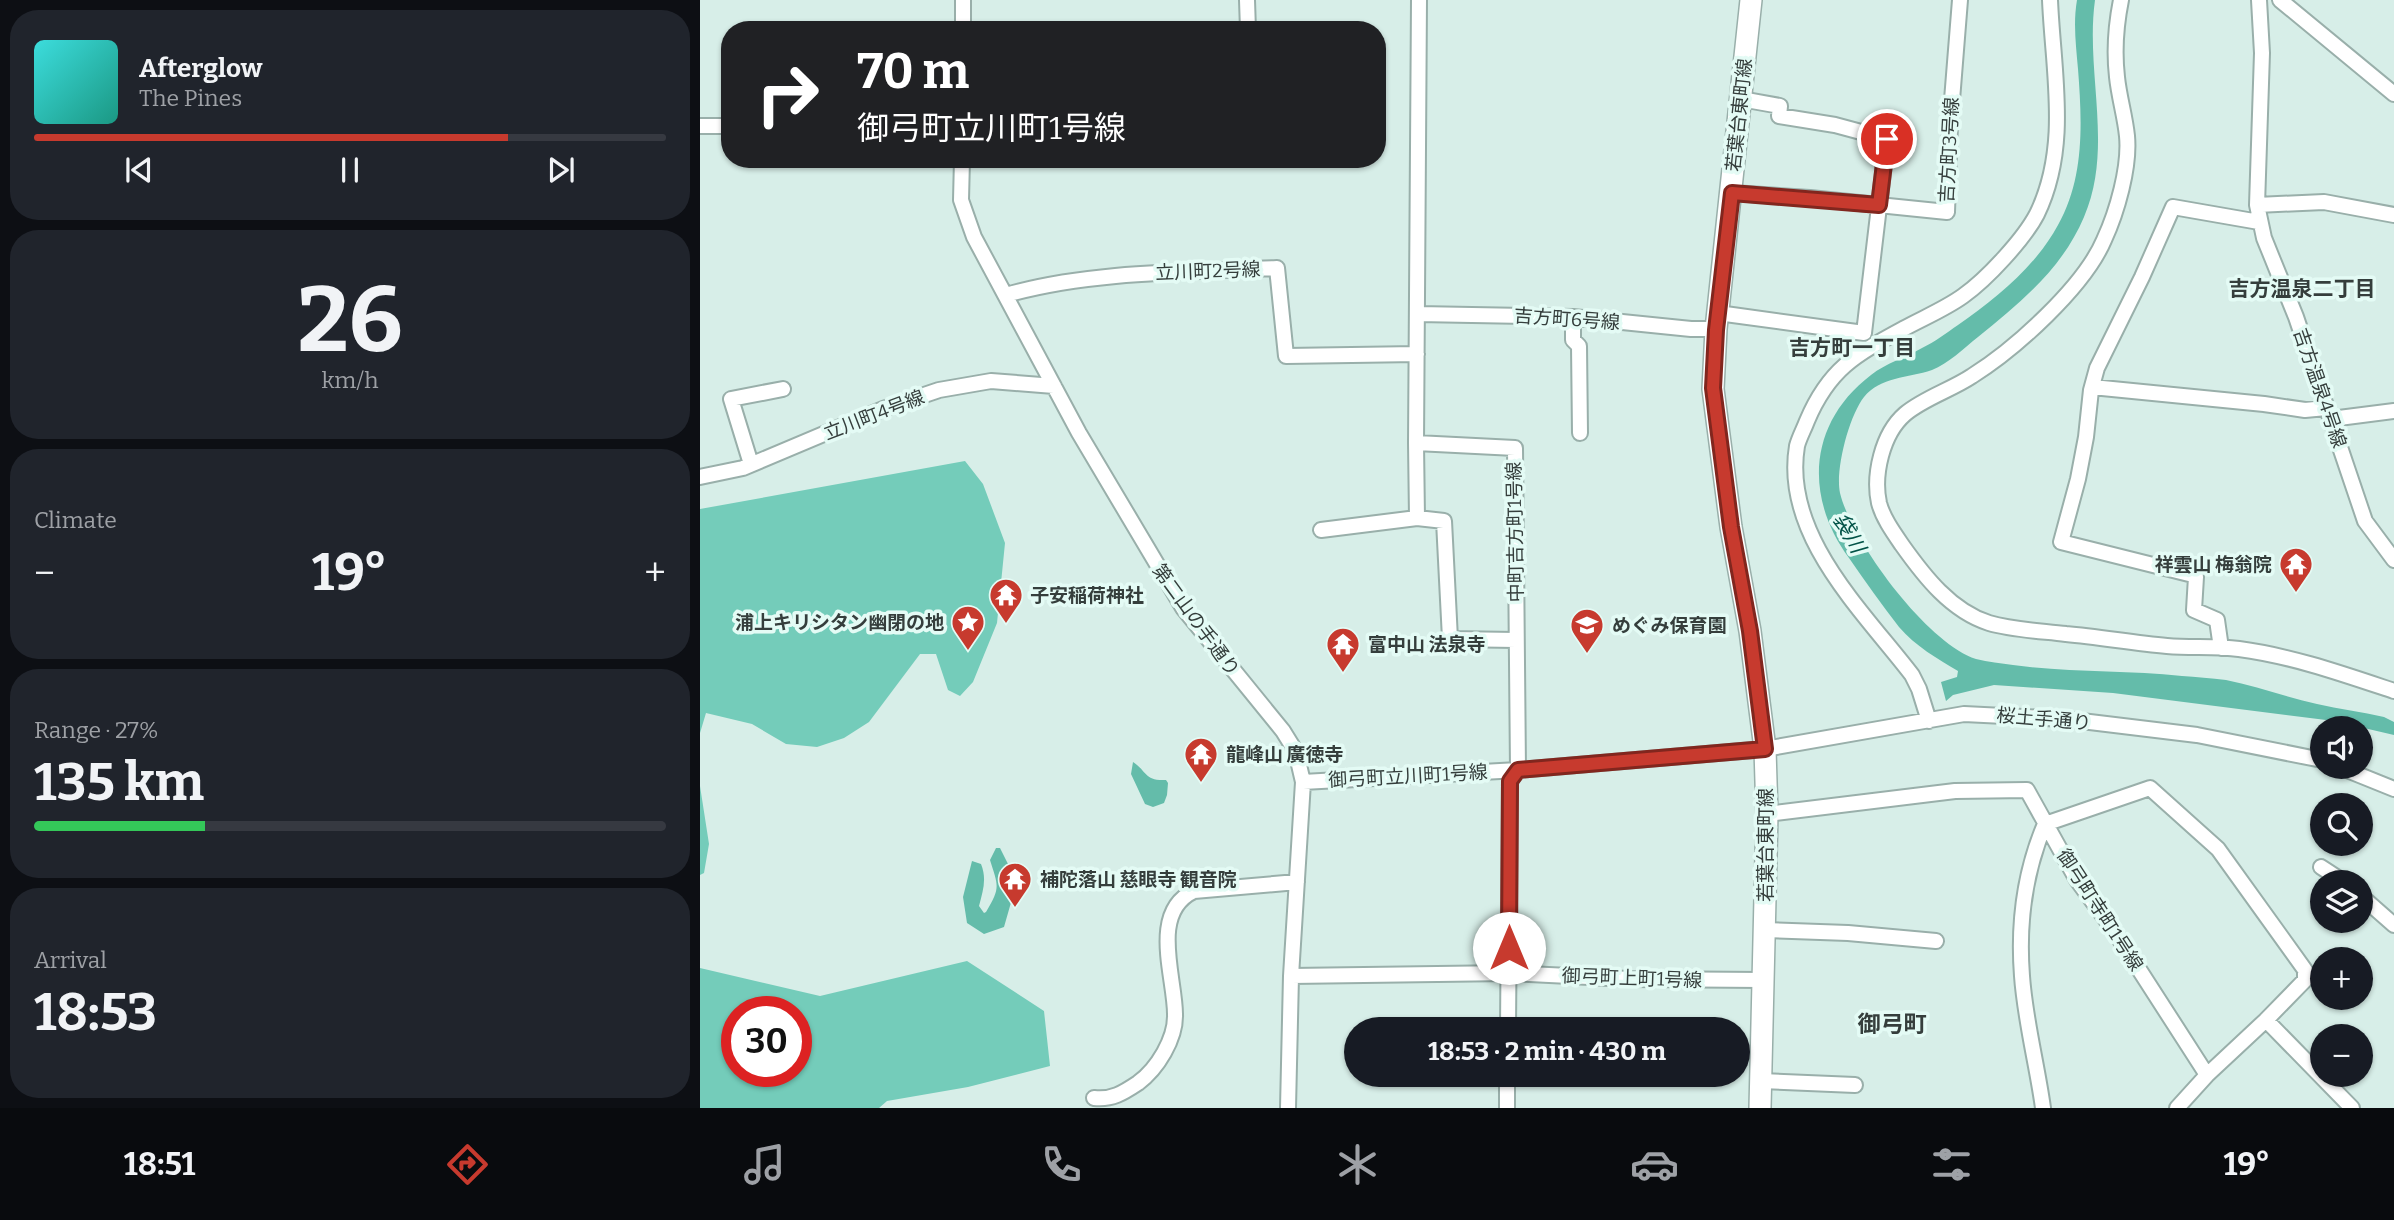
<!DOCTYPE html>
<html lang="en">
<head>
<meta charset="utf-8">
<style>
  :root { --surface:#171b24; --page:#20242c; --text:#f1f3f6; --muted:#9ea1a6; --line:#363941; --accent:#c73a2e }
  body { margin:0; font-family:Bitter,"Noto Sans JP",serif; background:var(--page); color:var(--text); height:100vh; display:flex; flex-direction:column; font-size:26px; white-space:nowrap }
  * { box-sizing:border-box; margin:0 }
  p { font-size:23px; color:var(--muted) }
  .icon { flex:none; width:38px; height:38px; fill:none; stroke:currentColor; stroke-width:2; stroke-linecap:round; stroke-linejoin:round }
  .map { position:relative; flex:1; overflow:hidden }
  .panel { display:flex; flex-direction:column; gap:10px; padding:10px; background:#0d0f14; width:700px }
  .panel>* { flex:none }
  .banner { position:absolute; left:21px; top:21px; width:665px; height:147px; border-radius:28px; box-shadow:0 2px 5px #0004; background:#202124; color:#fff; overflow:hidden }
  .tools { position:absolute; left:1610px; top:716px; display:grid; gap:14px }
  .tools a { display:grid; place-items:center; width:63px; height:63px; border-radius:50%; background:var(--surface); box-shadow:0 2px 5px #0004; font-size:35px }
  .speed { position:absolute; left:21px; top:996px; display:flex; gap:14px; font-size:35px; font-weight:700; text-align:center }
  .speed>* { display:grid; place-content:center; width:91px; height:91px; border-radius:50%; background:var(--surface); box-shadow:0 2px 5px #0004; line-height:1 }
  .speed .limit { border:10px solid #d22; background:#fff; color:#111 }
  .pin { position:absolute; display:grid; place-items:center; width:60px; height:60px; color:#fff; margin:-30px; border:4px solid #fff; border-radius:50%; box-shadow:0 2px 7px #0007 }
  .me { position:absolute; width:77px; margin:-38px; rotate:0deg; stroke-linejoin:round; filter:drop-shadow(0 0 5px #0008) }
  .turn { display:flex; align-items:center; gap:24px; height:147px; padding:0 21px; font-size:32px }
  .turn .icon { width:91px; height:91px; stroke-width:2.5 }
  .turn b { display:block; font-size:49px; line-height:60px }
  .big { font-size:52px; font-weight:700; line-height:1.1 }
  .panel .widget { flex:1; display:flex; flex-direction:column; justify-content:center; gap:10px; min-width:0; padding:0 24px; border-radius:28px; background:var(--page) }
  .panel .dial { align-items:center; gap:0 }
  .dial b { font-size:91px; line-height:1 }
  .song { display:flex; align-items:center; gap:21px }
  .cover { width:84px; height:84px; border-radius:10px; background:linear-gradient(135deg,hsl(180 70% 55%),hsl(170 70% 35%)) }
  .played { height:7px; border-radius:4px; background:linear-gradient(90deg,var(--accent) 75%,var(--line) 75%) }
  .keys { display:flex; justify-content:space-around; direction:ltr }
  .heat { display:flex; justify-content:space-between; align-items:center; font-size:38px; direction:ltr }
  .charge { height:10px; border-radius:5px; background:linear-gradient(90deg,#34c759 27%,var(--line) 0) }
  .trip { position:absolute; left:644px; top:1017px; width:406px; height:70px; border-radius:35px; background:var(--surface); box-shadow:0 2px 5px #0004; font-weight:700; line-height:70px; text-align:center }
  .tabs { display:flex; height:112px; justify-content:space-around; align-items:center; background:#090b0e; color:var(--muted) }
  .tabs .icon { width:49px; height:49px }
  .tabs .on { color:var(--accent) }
  .tabs b { font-size:32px; color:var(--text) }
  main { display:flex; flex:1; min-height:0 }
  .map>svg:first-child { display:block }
</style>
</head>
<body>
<main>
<section class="panel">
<div class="widget">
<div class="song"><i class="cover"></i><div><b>Afterglow</b><p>The Pines</p></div></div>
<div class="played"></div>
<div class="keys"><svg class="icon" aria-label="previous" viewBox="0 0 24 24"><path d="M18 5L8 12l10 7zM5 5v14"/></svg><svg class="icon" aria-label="pause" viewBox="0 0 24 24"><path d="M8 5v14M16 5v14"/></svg><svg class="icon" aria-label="next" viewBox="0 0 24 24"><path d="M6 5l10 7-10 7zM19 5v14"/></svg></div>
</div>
<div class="widget dial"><b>26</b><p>km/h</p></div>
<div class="widget"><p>Climate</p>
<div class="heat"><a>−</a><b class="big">19°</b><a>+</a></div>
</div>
<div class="widget"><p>Range · 27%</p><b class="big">135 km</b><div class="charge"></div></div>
<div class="widget"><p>Arrival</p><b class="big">18:53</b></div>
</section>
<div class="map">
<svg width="1694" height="1108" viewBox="0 0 1694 1108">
  <rect width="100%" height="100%" fill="#d7eee8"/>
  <path fill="#74ccba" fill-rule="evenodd" d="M265 461 283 484 305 543 297 623 273 682 260 696 248 690 236 654H220L169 722 144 738 117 747 86 744 52 724 6 713 0 733V509Z
    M0 786 9 844 4 873 0 875Z
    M267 961 344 1011 350 1066 268 1087 187 1101 179 1108H0V968L120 996ZM37 1012H96V1071H37Z"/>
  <path fill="#64bcaa" d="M1377 0H1395C1385 72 1414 147 1384 217 1362 269 1320 303 1278 337 1264 348 1248 364 1232 370 1208 378 1180 377 1164 397 1149 416 1135 470 1140 493 1152 542 1227 643 1276 659 1288 662 1301 663 1313 665 1369 673 1426 670 1482 676 1496 677 1511 678 1526 680 1556 686 1586 697 1617 704 1639 709 1662 712 1684 717L1694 722V735L1634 721 1413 693 1294 685 1253 695 1246 701 1241 682 1257 677 1258 671C1238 659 1215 646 1199 627 1182 605 1165 581 1149 558 1104 497 1108 423 1171 375 1186 363 1205 358 1222 348 1235 342 1246 333 1258 325 1297 298 1335 267 1358 225 1385 177 1382 121 1378 69 1376 46 1373 23 1377 0Z
    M433 762C448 772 444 781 466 780L468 783 467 795 464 803 453 807 445 804 431 774Z
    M296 848H300L315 878 316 885 304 927 284 934 267 923 263 897 272 861 281 864C287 879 283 891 279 906L284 913 286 912C301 887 298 886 290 860Z"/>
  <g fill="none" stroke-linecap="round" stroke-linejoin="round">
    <defs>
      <path id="minor" d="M263 0V30
        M547 0 548 30
        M719 0 716 443 815 448 818 770 810 781 808 1029
        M1421 0C1416 25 1414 51 1417 77 1419 97 1425 116 1427 136 1430 167 1417 212 1404 240 1384 287 1315 349 1272 376 1251 390 1224 398 1205 414 1182 434 1173 475 1179 503 1183 518 1193 532 1202 545 1224 576 1251 611 1289 623 1313 630 1341 631 1366 634 1400 637 1433 643 1467 646 1491 648 1515 646 1539 649 1592 656 1643 674 1694 691
        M1559 0 1562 53 1557 205 1564 238 1596 317 1665 521 1694 560
        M1580 0 1694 94
        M0 126H30
        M262 159 261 200 274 237 379 433 483 608 583 731 596 752 603 782 591 976 588 1108
        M1032 193 1110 198 1247 212 1250 125 1260 0
        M1557 205 1624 202 1694 215
        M306 295C389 271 490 272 577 268L586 356 717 354
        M1018 313 1164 333 1187 139 1135 125 1079 116 1080 106 1041 99
        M718 314 873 317 991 329H1016
        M873 317V340L879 346 880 433
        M1392 387 1564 404 1605 410 1626 408
        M1631 419 1694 411
        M716 443 717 518 744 521 750 639 816 640
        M51 464 31 399 83 389
        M0 477 43 468 183 409 239 390 291 381 354 386
        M621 530 717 518
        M1521 648 1517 620 1494 610 1496 577 1493 575 1361 542 1378 479 1386 437 1391 390 1397 368 1442 277 1473 207 1559 222
        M1229 721 1219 689 1212 675C1163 611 1082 535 1097 446 1099 438 1104 429 1107 421 1129 369 1155 355 1203 329 1223 318 1245 309 1263 296 1287 279 1324 239 1337 214 1370 146 1353 72 1350 0
        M1637 766 1694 789
        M603 782 818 770 1065 749 1264 714 1365 719 1497 735 1622 760
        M1067 814 1255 791 1327 790 1377 880 1415 932 1507 1075 1566 1020 1652 1108
        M1621 867 1644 882
        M1661 896 1694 925
        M1064 930 1148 933 1236 941
        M591 976 810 973 929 979 1063 980
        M1061 1081 1155 1085
        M394 1098C412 1100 423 1093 438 1083 457 1069 476 1039 475 1014 475 977 449 912 494 891L597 882
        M807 1108V1074
        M1343 1108C1337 1064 1325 1020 1322 976 1318 924 1325 871 1345 824L1450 788 1518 849 1605 970V980L1566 1020
        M1477 1108 1507 1075"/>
      <path id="secondary" d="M1051 0 1016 329 1013 389 1031 527 1050 631 1065 749 1067 814 1060 1108"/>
    </defs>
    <use href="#minor" stroke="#99afaa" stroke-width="18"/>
    <use href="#secondary" stroke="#99afaa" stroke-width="24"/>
    <use href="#minor" stroke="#fff" stroke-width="14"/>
    <use href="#secondary" stroke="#fff" stroke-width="21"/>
  </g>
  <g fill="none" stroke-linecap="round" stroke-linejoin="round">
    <defs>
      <path id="route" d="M809 948 810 781 818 770 1065 749 1050 631 1031 527 1013 388 1016 330 1032 193 1179 205 1187 139"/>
    </defs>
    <use href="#route" stroke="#81261e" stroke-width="18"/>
    <use href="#route" stroke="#c73a2e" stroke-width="12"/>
  </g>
  <defs>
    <symbol id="temple-pin" viewBox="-11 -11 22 30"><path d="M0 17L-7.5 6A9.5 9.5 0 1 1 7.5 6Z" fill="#c73a2e" stroke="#e4fbf5"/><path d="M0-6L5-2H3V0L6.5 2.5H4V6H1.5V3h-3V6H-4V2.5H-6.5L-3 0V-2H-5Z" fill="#fff"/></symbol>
    <symbol id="sight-pin" viewBox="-11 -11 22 30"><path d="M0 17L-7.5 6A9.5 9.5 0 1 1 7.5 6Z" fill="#c73a2e" stroke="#e4fbf5"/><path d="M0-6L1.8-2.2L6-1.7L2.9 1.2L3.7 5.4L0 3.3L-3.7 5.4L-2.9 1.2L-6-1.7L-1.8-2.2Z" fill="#fff"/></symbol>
    <symbol id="school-pin" viewBox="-11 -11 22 30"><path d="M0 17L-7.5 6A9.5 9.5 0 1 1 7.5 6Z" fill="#c73a2e" stroke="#e4fbf5"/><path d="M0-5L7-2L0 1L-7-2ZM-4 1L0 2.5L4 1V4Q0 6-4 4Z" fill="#fff"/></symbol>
  </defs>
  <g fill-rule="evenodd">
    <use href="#temple-pin" x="1577" y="545" width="38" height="52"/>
    <use href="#temple-pin" x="287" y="576" width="38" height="52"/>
    <use href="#sight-pin" x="249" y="603" width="38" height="52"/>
    <use href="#school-pin" x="868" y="606" width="38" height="52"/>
    <use href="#temple-pin" x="624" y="625" width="38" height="52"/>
    <use href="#temple-pin" x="482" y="735" width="38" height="52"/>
    <use href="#temple-pin" x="296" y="860" width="38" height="52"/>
  </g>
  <g text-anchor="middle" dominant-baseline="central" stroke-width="7" stroke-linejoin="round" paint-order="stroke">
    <g font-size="19" fill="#353e3c" stroke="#e4fbf5">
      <text transform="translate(1039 115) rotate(-84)">若葉台東町線</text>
      <text transform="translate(1249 150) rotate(-87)">吉方町3号線</text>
      <text transform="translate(508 271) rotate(-2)">立川町2号線</text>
      <text transform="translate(867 319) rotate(4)">吉方町6号線</text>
      <text transform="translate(1620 388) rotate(71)">吉方温泉4号線</text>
      <text transform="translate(174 415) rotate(-21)">立川町4号線</text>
      <text transform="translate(815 532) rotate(-91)">中町吉方町1号線</text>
      <text transform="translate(496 620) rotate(54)">第二山の手通り</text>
      <text transform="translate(1344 719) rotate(5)">桜土手通り</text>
      <text transform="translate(708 776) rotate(-3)">御弓町立川町1号線</text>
      <text transform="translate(1065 845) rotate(-90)">若葉台東町線</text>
      <text transform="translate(1400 910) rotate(57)">御弓町寺町1号線</text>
      <text transform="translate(932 978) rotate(2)">御弓町上町1号線</text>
    </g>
    <g font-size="19" font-weight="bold" fill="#353e3c" stroke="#e4fbf5" text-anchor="start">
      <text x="1572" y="564" text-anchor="end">祥雲山 梅翁院</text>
      <text x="330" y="595">子安稲荷神社</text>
      <text x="244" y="622" text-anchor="end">浦上キリシタン幽閉の地</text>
      <text x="912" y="625">めぐみ保育園</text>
      <text x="668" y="644">富中山 法泉寺</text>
      <text x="526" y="754">龍峰山 廣徳寺</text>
      <text x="340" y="879">補陀落山 慈眼寺 観音院</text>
    </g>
    <g font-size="21" font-weight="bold" fill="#353e3c" stroke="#e4fbf5">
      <text x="1602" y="289">吉方温泉二丁目</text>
      <text x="1152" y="348">吉方町一丁目</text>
    </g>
    <g font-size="21" font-style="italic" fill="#025347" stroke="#e4fbf5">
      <text transform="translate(1149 533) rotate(60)">袋川</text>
    </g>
    <g font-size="23" font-weight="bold" fill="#353e3c" stroke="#e4fbf5">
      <text x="1192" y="1024">御弓町</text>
    </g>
  </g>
</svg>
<div class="tools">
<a><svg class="icon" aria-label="sound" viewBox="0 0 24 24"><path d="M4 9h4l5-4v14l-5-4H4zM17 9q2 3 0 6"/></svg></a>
<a><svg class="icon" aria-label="search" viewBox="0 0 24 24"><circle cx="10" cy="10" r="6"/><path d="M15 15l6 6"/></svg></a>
<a><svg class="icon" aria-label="layers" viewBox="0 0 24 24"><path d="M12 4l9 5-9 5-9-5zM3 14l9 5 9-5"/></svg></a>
<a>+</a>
<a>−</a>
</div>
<div class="speed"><div class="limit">30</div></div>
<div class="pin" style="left:1187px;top:139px;background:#d93025"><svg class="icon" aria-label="arrive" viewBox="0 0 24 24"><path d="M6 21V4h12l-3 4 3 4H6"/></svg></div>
<svg class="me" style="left:809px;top:948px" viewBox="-20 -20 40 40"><circle r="19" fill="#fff"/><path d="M0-13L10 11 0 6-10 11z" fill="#c73a2e"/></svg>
<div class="trip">18:53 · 2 min · 430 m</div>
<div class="banner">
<div class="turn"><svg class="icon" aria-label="right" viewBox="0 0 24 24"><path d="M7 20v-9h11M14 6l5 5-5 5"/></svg><div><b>70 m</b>御弓町立川町1号線</div></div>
</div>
</div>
</main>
<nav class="tabs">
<b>18:51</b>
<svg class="icon on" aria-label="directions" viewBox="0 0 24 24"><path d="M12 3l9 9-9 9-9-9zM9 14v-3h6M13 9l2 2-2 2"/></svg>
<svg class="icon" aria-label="music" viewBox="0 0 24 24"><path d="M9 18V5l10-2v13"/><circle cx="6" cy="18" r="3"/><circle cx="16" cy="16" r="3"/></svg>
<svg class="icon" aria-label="phone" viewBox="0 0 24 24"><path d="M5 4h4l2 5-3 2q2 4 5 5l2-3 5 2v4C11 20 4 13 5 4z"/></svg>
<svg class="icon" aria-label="climate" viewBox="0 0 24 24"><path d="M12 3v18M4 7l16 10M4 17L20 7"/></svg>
<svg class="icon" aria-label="car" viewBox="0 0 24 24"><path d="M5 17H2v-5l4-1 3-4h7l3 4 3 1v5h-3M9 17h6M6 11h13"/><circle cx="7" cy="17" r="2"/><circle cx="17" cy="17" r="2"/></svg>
<svg class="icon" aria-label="filters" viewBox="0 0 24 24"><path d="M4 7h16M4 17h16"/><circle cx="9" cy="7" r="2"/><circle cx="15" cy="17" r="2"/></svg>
<b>19°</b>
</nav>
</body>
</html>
